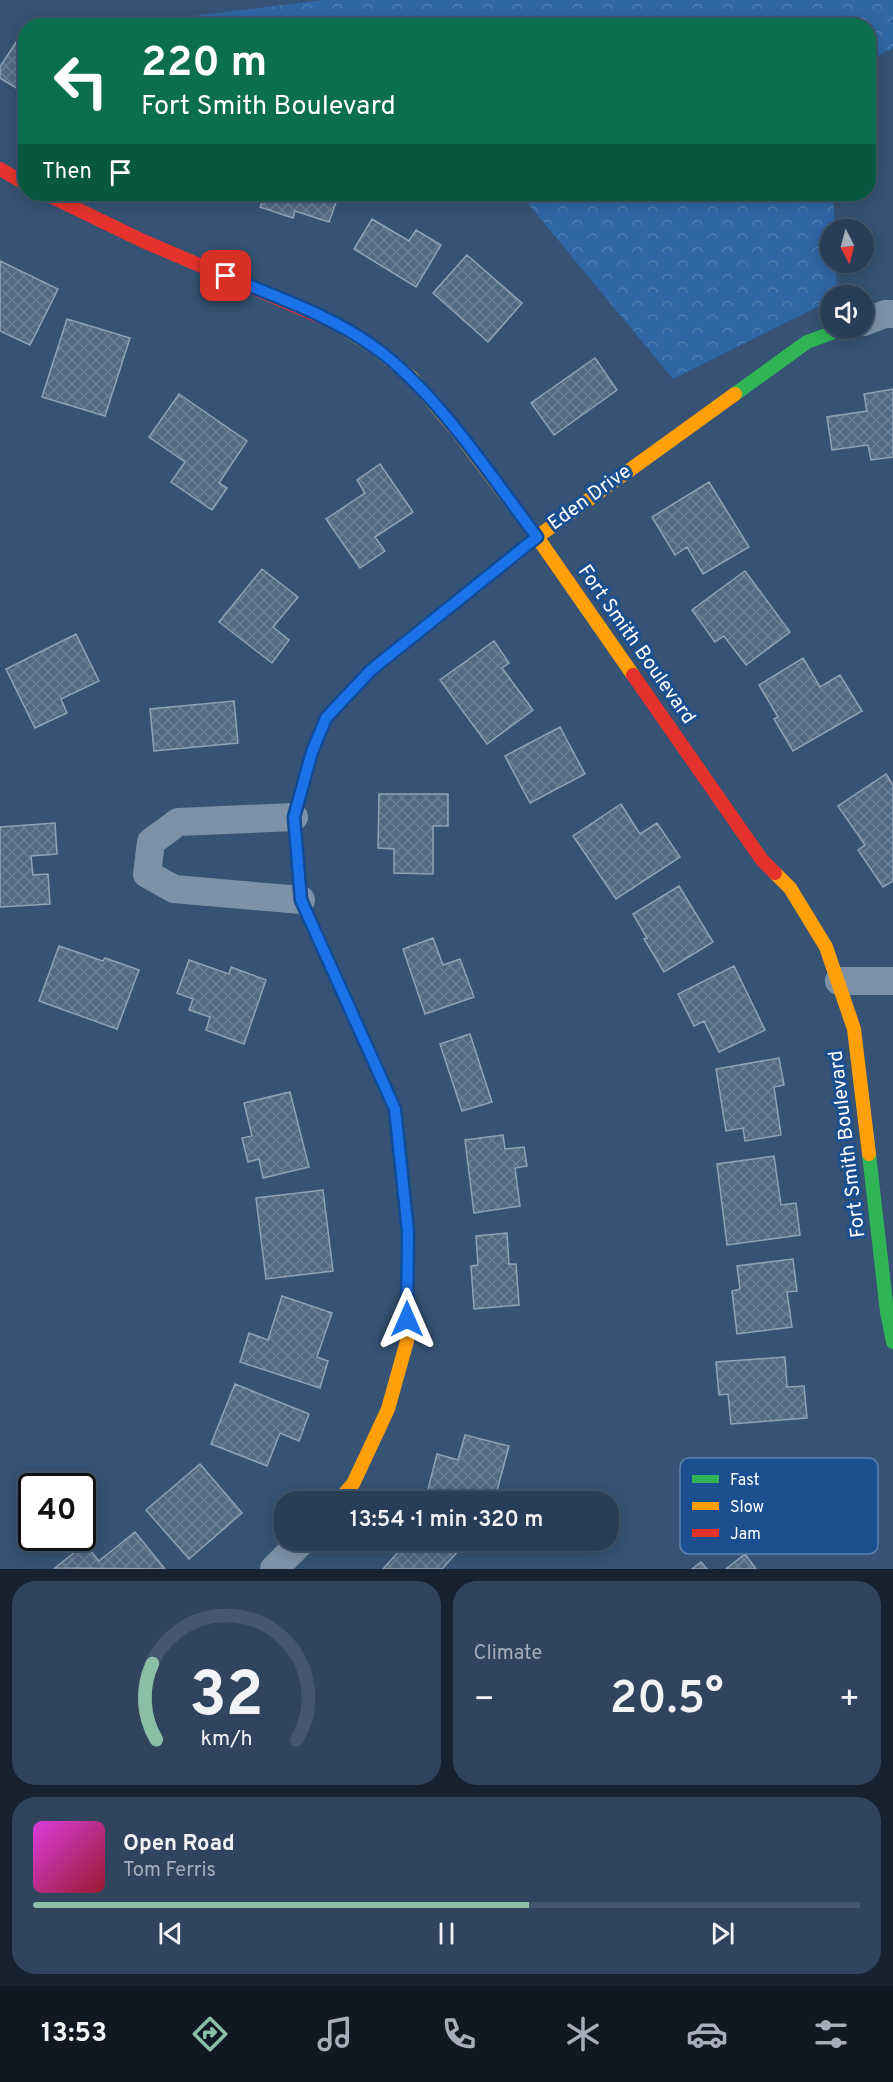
<!DOCTYPE html>
<html lang="en">
<head>
<meta charset="utf-8">
<style>
  :root { --surface:#283e57; --page:#30455d; --text:#f1f3f6; --muted:#a5aeba; --line:#44576d; --accent:#8abfa5 }
  body { margin:0; font-family:Overpass,sans-serif; background:var(--page); color:var(--text); height:100vh; display:flex; flex-direction:column; font-size:22px; white-space:nowrap }
  * { box-sizing:border-box; margin:0 }
  p { font-size:20px; color:var(--muted) }
  .icon { flex:none; width:33px; height:33px; fill:none; stroke:currentColor; stroke-width:2; stroke-linecap:round; stroke-linejoin:round }
  .map { position:relative; height:1569px; overflow:hidden }
  .sheet { display:flex; flex-direction:column; gap:12px; padding:12px; background:#162230; flex:1 }
  .sheet>* { flex:none }
  .guide { position:absolute; left:18px; top:18px; width:858px; height:183px; border-radius:24px; box-shadow:0 3px 15px #0003,0 0 0 2px var(--line); background:#0b6e4f; color:#fff; overflow:hidden }
  .needle { width:39px; rotate:174deg }
  .buttons { position:absolute; left:820px; top:219px; display:grid; gap:12px }
  .buttons a { display:grid; place-items:center; width:54px; height:54px; border-radius:50%; background:var(--surface); box-shadow:0 3px 15px #0003,0 0 0 2px var(--line); font-size:30px }
  .speed { position:absolute; left:18px; top:1473px; display:flex; gap:12px; font-size:30px; font-weight:700; text-align:center }
  .speed>* { display:grid; place-content:center; width:78px; height:78px; border-radius:50%; background:var(--surface); box-shadow:0 3px 15px #0003,0 0 0 2px var(--line); line-height:1 }
  .speed .limit { border:3px solid #111; border-radius:9px; background:#fff; color:#111 }
  .pin { position:absolute; display:grid; place-items:center; width:51px; height:51px; color:#fff; margin:-26px; border-radius:12px; box-shadow:0 3px 9px #0006 }
  .me { position:absolute; width:66px; margin:-33px; rotate:0deg; stroke-linejoin:round; filter:drop-shadow(0 0 4px #0008) }
  .turn { display:flex; align-items:center; gap:21px; height:126px; padding:0 24px; font-size:27px }
  .turn .icon { width:78px; height:78px; stroke-width:2.5 }
  .turn b { display:block; font-size:42px; line-height:51px }
  .then { display:flex; align-items:center; height:57px; padding:0 24px; background:#0003; gap:12px; font-size:22px }
  .big { font-size:45px; font-weight:600; line-height:1.1 }
  .sheet .widget { flex:1; display:flex; flex-direction:column; justify-content:center; gap:9px; min-width:0; padding:0 21px; border-radius:24px; background:var(--page) }
  .sheet .dial { align-items:center; gap:0 }
  .dial svg { height:156px; overflow:visible; fill:none; stroke:var(--line); stroke-width:7; stroke-linecap:round; text-anchor:middle }
  .dial text { fill:var(--text); stroke:none }
  .song { display:flex; align-items:center; gap:18px }
  .cover { width:72px; height:72px; border-radius:9px; background:linear-gradient(135deg,hsl(300 70% 55%),hsl(350 70% 35%)) }
  .played { height:6px; border-radius:3px; background:linear-gradient(90deg,var(--accent) 60%,var(--line) 60%) }
  .keys { display:flex; justify-content:space-around; direction:ltr }
  .heat { display:flex; justify-content:space-between; align-items:center; font-size:33px; direction:ltr }
  .sheet .tiles { flex:1; display:grid; gap:12px; grid-template-columns:1fr 1fr }
  .widget:last-child { grid-column:span 2 }
  .trip { position:absolute; left:274px; top:1491px; width:345px; height:60px; border-radius:24px; background:var(--surface); box-shadow:0 3px 15px #0003,0 0 0 2px var(--line); font-weight:600; line-height:60px; text-align:center }
  .tabs { display:flex; height:96px; justify-content:space-around; align-items:center; background:#101923; color:var(--muted) }
  .tabs .icon { width:42px; height:42px }
  .tabs .active { color:var(--accent) }
  .tabs b { font-size:27px; color:var(--text) }
  .map>svg:first-child { display:block }
</style>
</head>
<body>
<div class="map">
<svg width="893" height="1569" viewBox="0 0 893 1569">
  <defs>
    <pattern id="forest-crowns" width="20" height="18" patternUnits="userSpaceOnUse" patternTransform="scale(1.5)"><rect width="20" height="18" fill="#2f66a5"/><path d="M2 6a3 3 0 1 1 6 0M12 15a3 3 0 1 1 6 0" fill="none" stroke="#4e7db2"/></pattern>
    <pattern id="building-cross-hatch" width="8" height="8" patternUnits="userSpaceOnUse" patternTransform="scale(1.5)"><rect width="8" height="8" fill="#526984"/><path d="M0 0l8 8M0 8l8-8" fill="none" stroke="#6c8096"/></pattern>
  </defs>
  <rect width="100%" height="100%" fill="#365274"/>
  <path fill="url(#forest-crowns)" d="M322 0H893V48L869 60 868 26H183L176 18Z
    M520 194H833L835 229 831 230V262L836 263 837 295 831 296V300L673 379Z"/>
  <path fill="url(#building-cross-hatch)" stroke="#92a2b6" stroke-width="1.5" d="M22 33 26 35V94L0 78V67Z
    M265 194H339L329 222 295 211 293 218 260 207Z
    M372 219 409 241 416 230 441 245 416 287 354 249Z
    M467 255 522 303 488 342 433 293Z
    M0 261 58 289 30 345 0 331Z
    M67 319 130 338 105 416 42 397Z
    M595 358 617 390 554 435 531 403Z
    M893 389V457L871 460 868 445 832 450 827 417 867 411 864 394Z
    M179 394 247 441 219 483 227 488 212 510 171 482 185 462 149 437Z
    M380 464 413 512 375 537 385 551 360 568 326 519 365 493 357 480Z
    M709 482 749 547 703 574 687 547 675 555 652 517Z
    M262 569 298 597 273 627 289 640 272 663 219 622Z
    M745 571 790 632 746 665 724 636 715 642 692 610Z
    M76 634 99 681 61 699 67 713 35 728 6 669Z
    M494 641 509 663 502 668 533 710 487 744 440 680Z
    M803 658 820 687 840 675 862 711 793 751 774 719 778 717 759 685Z
    M234 701 238 743 154 751 150 709Z
    M560 727 585 774 530 803 505 756Z
    M886 774 893 785V881L883 887 858 850 865 845 838 806Z
    M379 794H448V826H433V874L394 873V849L378 848Z
    M621 804 640 834 657 823 680 857 616 899 573 836Z
    M55 823 57 854 31 856 33 875 48 874 50 904 0 907V827Z
    M679 886 713 942 664 972 644 939 647 938 633 914Z
    M433 938 443 965 460 959 474 997 425 1014 403 949Z
    M59 946 103 961 105 958 139 970 117 1029 39 1001Z
    M189 960 229 974 231 967 266 980 244 1044 206 1030 210 1017 189 1010 193 999 177 993Z
    M734 966 765 1030 719 1052 704 1021 694 1026 678 994Z
    M470 1034 492 1102 462 1111 440 1044Z
    M779 1058 784 1085 774 1087 781 1135 745 1141 743 1128 726 1131 716 1069Z
    M290 1092 309 1167 263 1178 259 1159 248 1162 242 1138 252 1136 244 1103Z
    M503 1135 505 1149 524 1147 527 1166 515 1168 520 1206 474 1213 465 1140Z
    M774 1156 781 1205 796 1203 800 1235 727 1245 717 1164Z
    M323 1190 333 1271 266 1279 256 1198Z
    M507 1233 509 1264H516L519 1305 474 1309 471 1266 478 1265 476 1236Z
    M793 1259 797 1291 787 1292 792 1327 737 1334 732 1291 740 1289 737 1266Z
    M282 1296 332 1313 317 1357 328 1361 320 1388 240 1362 249 1333 268 1340Z
    M785 1357 787 1387 804 1386 807 1418 731 1424 728 1394 719 1395 716 1362Z
    M235 1384 309 1414 299 1441 280 1433 267 1466 211 1444Z
    M465 1435 509 1446 494 1502H459L427 1493 437 1454 458 1460Z
    M200 1464 242 1513 189 1559 146 1510Z
    M135 1532 165 1569 55 1568 85 1544 99 1561Z
    M409 1540H453L461 1548 442 1569H383Z
    M745 1554 756 1569H726Z
    M701 1562 707 1569H692Z"/>
  <g fill="none" stroke-linecap="round" stroke-linejoin="round">
    <path stroke="#7d92a8" stroke-width="28" d="M864 322 885 314H893
      M294 817 178 822 151 842 147 874 174 889 301 900
      M839 981H893
      M274 1569 303 1540"/>
    <path stroke="#30b455" stroke-width="14" d="M735 394 807 342 845 328
      M322 946 395 1109 408 1232 407 1289
      M869 1154 887 1312 893 1342"/>
    <path stroke="#ff9f0a" stroke-width="14" d="M335 323 374 347 412 378 457 431 537 537 633 675
      M407 641 537 537 735 394
      M775 873 790 888 826 947 854 1029 869 1154
      M337 1502 353 1484 388 1409 407 1341V1289"/>
    <path stroke="#e5322d" stroke-width="14" d="M0 169 26 184
      M46 194 143 241 335 323
      M633 675 762 860 775 873
      M322 946 301 900 294 817 312 752 326 718 371 670 407 641"/>
  </g>
  <g fill="none" stroke-linecap="round" stroke-linejoin="round">
    <defs>
      <path id="route" d="M226 276C276 297 330 315 374 347 436 391 490 475 537 537L371 670 326 718 312 752 294 817 301 900 395 1109 408 1232 407 1319"/>
    </defs>
    <use href="#route" stroke="#114b97" stroke-width="15"/>
    <use href="#route" stroke="#1a73e8" stroke-width="10"/>
  </g>
  <g text-anchor="middle" dominant-baseline="central" stroke-width="6" stroke-linejoin="round" paint-order="stroke">
    <g font-size="20" fill="#fff" stroke="#1b4f8f">
      <text transform="translate(590 498) rotate(-36)">Eden Drive</text>
      <text transform="translate(636 645) rotate(55)">Fort Smith Boulevard</text>
      <text transform="translate(848 1144) rotate(-97)">Fort Smith Boulevard</text>
    </g>
  </g>
  <rect x="680" y="1458" width="198" height="96" rx="9" fill="#1b4f8f" stroke="#5f84b1" stroke-width="1.5"/>
  <rect x="692" y="1475" width="27" height="8" fill="#30b455"/>
  <rect x="692" y="1502" width="27" height="8" fill="#ff9f0a"/>
  <rect x="692" y="1529" width="27" height="8" fill="#e5322d"/>
  <g font-size="16" fill="#fff">
    <text x="730" y="1485">Fast</text>
    <text x="730" y="1512">Slow</text>
    <text x="730" y="1539">Jam</text>
  </g>
</svg>
<div class="buttons">
<a><svg class="needle" viewBox="-14 -14 28 28"><path d="M0-13l5 13h-10z" fill="#e53935"/><path d="M0 13l5-13h-10z" fill="#a5aeba"/></svg></a>
<a><svg class="icon" aria-label="sound" viewBox="0 0 24 24"><path d="M4 9h4l5-4v14l-5-4H4zM17 9q2 3 0 6"/></svg></a>
</div>
<div class="speed"><div class="limit">40</div></div>
<div class="pin" style="left:226px;top:276px;background:#d93025"><svg class="icon" aria-label="arrive" viewBox="0 0 24 24"><path d="M6 21V4h12l-3 4 3 4H6"/></svg></div>
<svg class="me" style="left:407px;top:1319px" viewBox="-20 -20 40 40"><path d="M0-17L14 15 0 8-14 15z" fill="#1a73e8" stroke="#fff" stroke-width="4"/></svg>
<div class="trip">13:54 · 1 min · 320 m</div>
<div class="guide">
<div class="turn"><svg class="icon" aria-label="left" viewBox="0 0 24 24"><path d="M17 20v-9H6M10 6l-5 5 5 5"/></svg><div><b>220 m</b>Fort Smith Boulevard</div></div>
<div class="then">Then<svg class="icon" aria-label="arrive" viewBox="0 0 24 24"><path d="M6 21V4h12l-3 4 3 4H6"/></svg></div>
</div>
</div>
<section class="sheet">
<div class="tiles">
<div class="widget dial"><svg viewBox="0 0 100 80">
<path d="M14 69A42 42 0 1 1 86 69"/>
<path d="M14 69A42 42 0 0 1 12 30" stroke="#8abfa5"/>
<text x="50" y="56" font-size="32" font-weight="700">32</text>
<text x="50" y="72" font-size="11">km/h</text>
</svg></div>
<div class="widget"><p>Climate</p>
<div class="heat"><a>−</a><b class="big">20.5°</b><a>+</a></div>
</div>
<div class="widget">
<div class="song"><i class="cover"></i><div><b>Open Road</b><p>Tom Ferris</p></div></div>
<div class="played"></div>
<div class="keys"><svg class="icon" aria-label="previous" viewBox="0 0 24 24"><path d="M18 5L8 12l10 7zM5 5v14"/></svg><svg class="icon" aria-label="pause" viewBox="0 0 24 24"><path d="M8 5v14M16 5v14"/></svg><svg class="icon" aria-label="next" viewBox="0 0 24 24"><path d="M6 5l10 7-10 7zM19 5v14"/></svg></div>
</div>
</div>
</section>
<nav class="tabs">
<b>13:53</b>
<svg class="icon active" aria-label="directions" viewBox="0 0 24 24"><path d="M12 3l9 9-9 9-9-9zM9 14v-3h6M13 9l2 2-2 2"/></svg>
<svg class="icon" aria-label="music" viewBox="0 0 24 24"><path d="M9 18V5l10-2v13"/><circle cx="6" cy="18" r="3"/><circle cx="16" cy="16" r="3"/></svg>
<svg class="icon" aria-label="phone" viewBox="0 0 24 24"><path d="M5 4h4l2 5-3 2q2 4 5 5l2-3 5 2v4C11 20 4 13 5 4z"/></svg>
<svg class="icon" aria-label="climate" viewBox="0 0 24 24"><path d="M12 3v18M4 7l16 10M4 17L20 7"/></svg>
<svg class="icon" aria-label="car" viewBox="0 0 24 24"><path d="M5 17H2v-5l4-1 3-4h7l3 4 3 1v5h-3M9 17h6M6 11h13"/><circle cx="7" cy="17" r="2"/><circle cx="17" cy="17" r="2"/></svg>
<svg class="icon" aria-label="filters" viewBox="0 0 24 24"><path d="M4 7h16M4 17h16"/><circle cx="9" cy="7" r="2"/><circle cx="15" cy="17" r="2"/></svg>
</nav>
</body>
</html>
